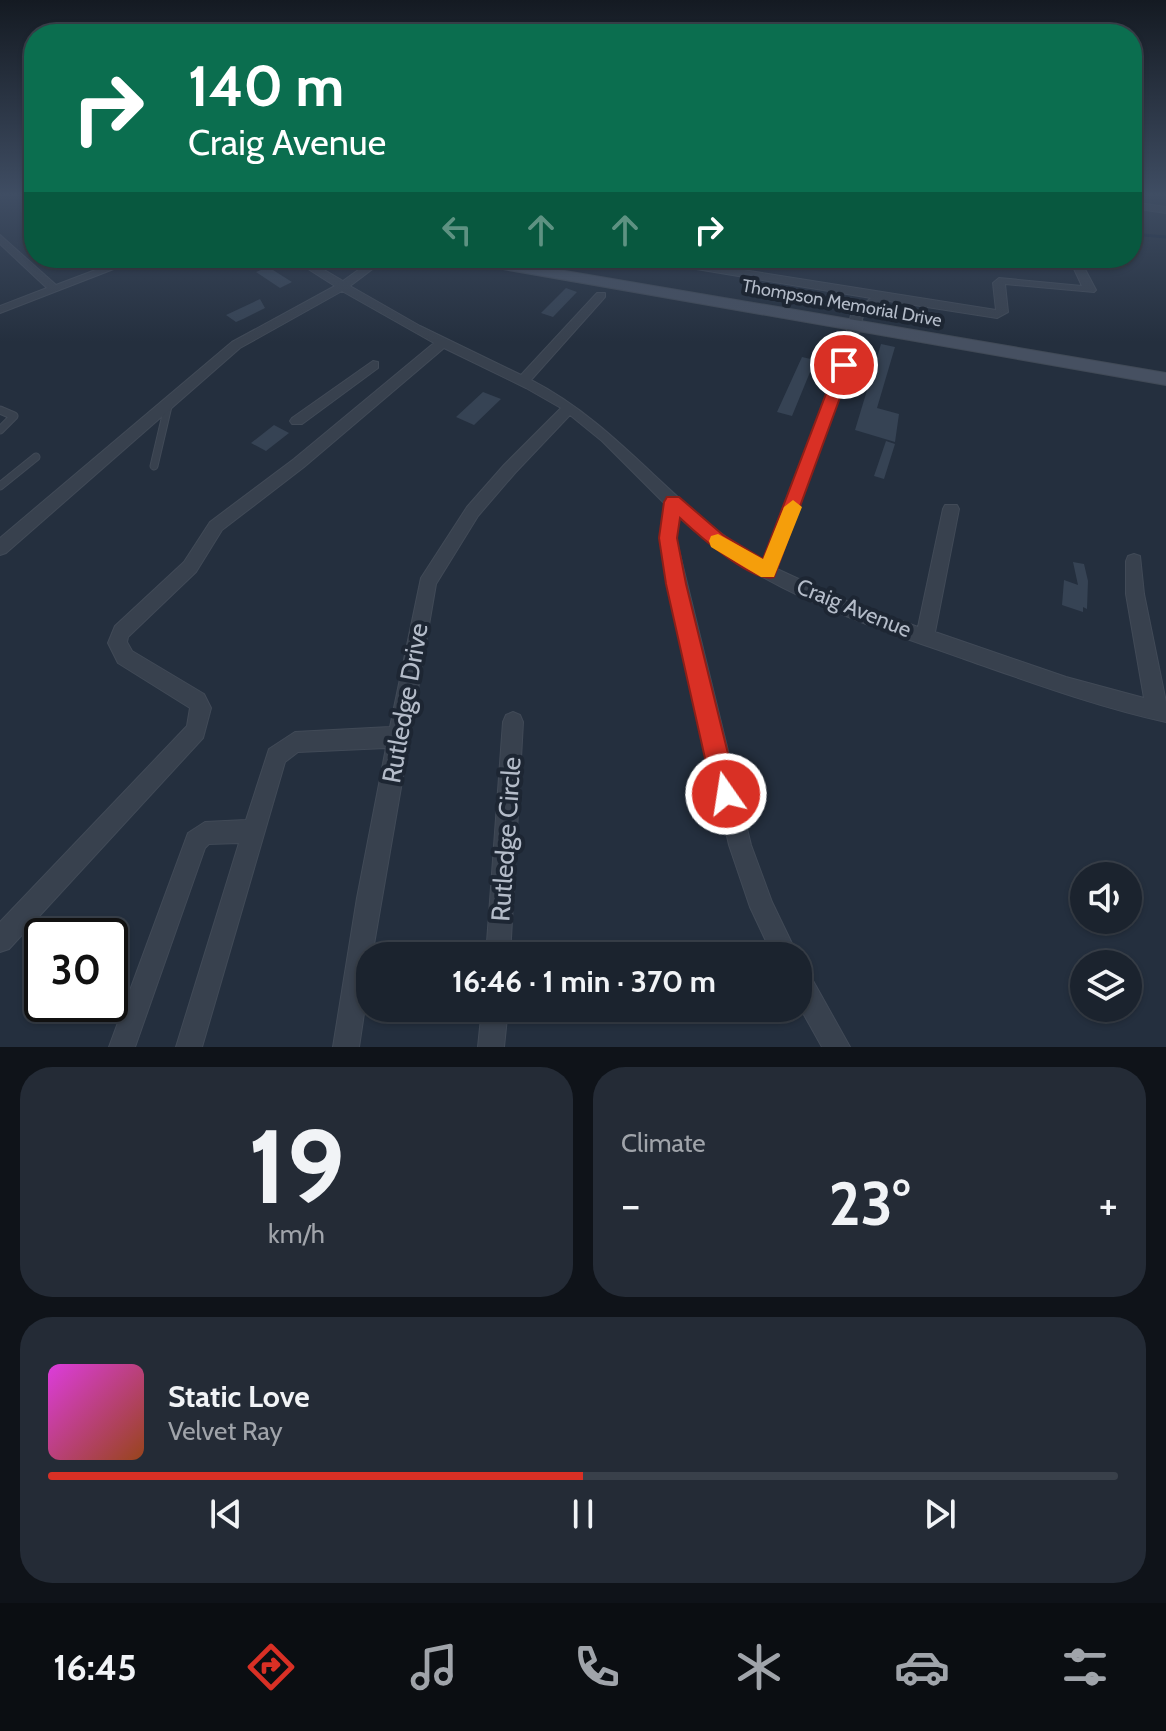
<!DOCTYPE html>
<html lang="en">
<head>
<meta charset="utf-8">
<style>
  :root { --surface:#1b232e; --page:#242b36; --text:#f1f3f6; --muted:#a0a4aa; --line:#39404a; --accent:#d93025 }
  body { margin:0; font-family:Cabin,sans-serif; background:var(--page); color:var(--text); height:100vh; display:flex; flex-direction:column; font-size:30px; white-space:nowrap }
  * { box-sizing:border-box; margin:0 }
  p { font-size:26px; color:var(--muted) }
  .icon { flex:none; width:44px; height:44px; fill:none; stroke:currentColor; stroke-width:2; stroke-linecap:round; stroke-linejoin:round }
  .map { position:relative; height:1047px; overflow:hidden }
  .sheet { display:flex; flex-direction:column; gap:20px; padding:20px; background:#0f1319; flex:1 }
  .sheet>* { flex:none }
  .banner { position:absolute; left:24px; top:24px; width:1118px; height:244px; border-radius:32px; box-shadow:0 2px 6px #0004,0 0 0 2px var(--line); background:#0b6e4f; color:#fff; overflow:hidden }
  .buttons { position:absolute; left:1070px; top:862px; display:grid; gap:16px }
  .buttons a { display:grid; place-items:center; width:72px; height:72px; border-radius:50%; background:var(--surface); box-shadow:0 2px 6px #0004,0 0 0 2px var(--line); font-size:40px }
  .speed { position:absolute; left:24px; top:918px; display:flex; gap:16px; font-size:40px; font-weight:700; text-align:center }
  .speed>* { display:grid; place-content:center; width:104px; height:104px; border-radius:50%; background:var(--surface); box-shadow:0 2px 6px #0004,0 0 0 2px var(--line); line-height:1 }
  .speed .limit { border:4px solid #111; border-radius:12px; background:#fff; color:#111 }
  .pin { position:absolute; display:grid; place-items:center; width:68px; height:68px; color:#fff; margin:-34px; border:4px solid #fff; border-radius:50%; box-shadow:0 2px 8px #0007 }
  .me { position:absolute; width:88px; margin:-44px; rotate:347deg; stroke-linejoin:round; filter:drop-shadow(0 0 6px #0008) }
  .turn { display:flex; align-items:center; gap:28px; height:168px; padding:0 32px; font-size:36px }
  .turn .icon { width:104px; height:104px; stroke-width:2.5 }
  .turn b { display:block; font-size:56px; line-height:68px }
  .lanes { display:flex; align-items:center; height:76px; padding:0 32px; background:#0003; justify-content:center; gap:40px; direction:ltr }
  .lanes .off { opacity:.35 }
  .big { font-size:60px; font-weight:800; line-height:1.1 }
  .sheet .widget { flex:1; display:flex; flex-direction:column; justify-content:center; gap:12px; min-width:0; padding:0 28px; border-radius:32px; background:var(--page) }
  .sheet .dial { align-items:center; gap:0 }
  .dial b { font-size:104px; line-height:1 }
  .song { display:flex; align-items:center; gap:24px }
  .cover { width:96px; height:96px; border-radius:12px; background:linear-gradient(135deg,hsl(300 70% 55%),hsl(20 70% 35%)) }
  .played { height:8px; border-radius:4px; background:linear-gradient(90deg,var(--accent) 50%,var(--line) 50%) }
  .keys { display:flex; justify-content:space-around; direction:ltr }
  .heat { display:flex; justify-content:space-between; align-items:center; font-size:44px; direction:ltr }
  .sheet .tiles { flex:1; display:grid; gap:20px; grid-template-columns:1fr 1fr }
  .widget:last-child { grid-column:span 2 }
  .trip { position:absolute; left:356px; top:942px; width:456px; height:80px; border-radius:32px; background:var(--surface); box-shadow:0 2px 6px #0004,0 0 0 2px var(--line); font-weight:800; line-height:80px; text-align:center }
  .dock { display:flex; height:128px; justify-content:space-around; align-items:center; background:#0b0e12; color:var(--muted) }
  .dock .icon { width:56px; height:56px }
  .dock .current { color:var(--accent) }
  .dock b { font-size:36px; color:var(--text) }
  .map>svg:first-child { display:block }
</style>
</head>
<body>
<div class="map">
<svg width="1166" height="1047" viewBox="0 0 1166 1047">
  <rect width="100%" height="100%" fill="#242f3e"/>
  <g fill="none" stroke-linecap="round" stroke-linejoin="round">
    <path stroke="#17263c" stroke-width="3" d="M1132 234 1166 237"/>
  </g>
  <path fill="#364354" d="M268 267 273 270 292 282 280 288 256 272Z
    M566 288 577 292 553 317 541 313Z
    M260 299 265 308 243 319 236 322 226 315Z
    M881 344 895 347 877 408 899 414 895 442 855 430Z
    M802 357 815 360 792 416 777 412Z
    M483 392 501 399 474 425 456 417Z
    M274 425 289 433 266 451 251 443Z
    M886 441 895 444 884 479 874 476Z
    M1073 562 1084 564 1088 581 1087 609 1083 607V612L1062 605 1064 580 1078 585Z"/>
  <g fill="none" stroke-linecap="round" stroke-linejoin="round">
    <defs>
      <path id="lane" d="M0 410 14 416 0 430
        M154 466 169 402
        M0 486 36 457"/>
      <path id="street" d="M1132 202 1166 207V213L1132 208Z
        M0 235 56 285 127 258H142L0 313V306L47 288 0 244Z
        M291 258H304L343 281 375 258H387L350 286 420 326 521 375 597 293H605V297L531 380C624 428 674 511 763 561L838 365 851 315 871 298 648 261 643 258H667L996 310 993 283 999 278 1082 286 1069 258H1079L1096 290 1094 292 1005 284 1008 312 997 318 882 300 863 316 850 365 777 569 844 600 918 627 943 509 945 505H957L959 509 935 632 1066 677 1144 698 1126 594V561L1128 556 1134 554 1140 556 1144 594 1166 702V722C1098 707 1033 683 967 660 866 624 759 592 679 517L676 538 751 845 772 902 798 956H773L750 907 729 845 660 538 665 504 602 441 570 415 515 473 478 516 436 584 372 956H370V973L359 1047H333L357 898 386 748 298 752 285 762 202 1047H176L239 843 209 844 205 848 135 1047H109L188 833 205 822 246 820 269 749 295 732 390 727 421 578 467 507 504 465 561 408 526 388 444 348 304 467 222 530 196 572 128 637 127 642 132 651 204 694 211 708 203 738 9 949 0 952V922L187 726 190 708 118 663 108 643 115 626 184 562 210 522 294 459 434 343 342 291 240 348 6 553 0 555V538L232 342 335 286Z
        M373 361 378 362V368L302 424H292L290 421 292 418Z
        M513 712 520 715 523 722 510 956H486L503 722 506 715Z
        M798 966 807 970 850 1047H822L798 1004Z
        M482 1008H508L504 1047H478Z"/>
      <path id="secondary" d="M456 258H489L1166 373V385L463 262Z"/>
    </defs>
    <use href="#lane" stroke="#414a57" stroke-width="9"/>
    <use href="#street" stroke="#414a57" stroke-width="2"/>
    <use href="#secondary" stroke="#414a57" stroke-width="2"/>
    <use href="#lane" stroke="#38414e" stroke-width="7"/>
    <use href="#street" fill="#38414e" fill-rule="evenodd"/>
    <use href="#secondary" fill="#465061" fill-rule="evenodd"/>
  </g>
  <linearGradient id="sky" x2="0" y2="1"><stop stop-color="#141a22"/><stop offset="0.57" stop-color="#3f4d63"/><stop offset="1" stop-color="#3f4d63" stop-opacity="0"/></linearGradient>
  <rect width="1166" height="342" fill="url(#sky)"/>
  <path fill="#d93025" stroke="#8d1f18" stroke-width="2" d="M844 360 852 365 774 577C753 584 696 533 680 518L677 538 686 584 738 794 734 802 726 806 717 802 713 794 666 584 659 538 664 502 667 497H679L723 535 763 559 837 365Z"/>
  <path fill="#f59e0b" d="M793 500 802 507 774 577H761L711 547 709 541 711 536 718 534 763 559 784 507Z"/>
  <g text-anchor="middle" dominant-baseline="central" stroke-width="8" stroke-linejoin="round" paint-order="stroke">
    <g font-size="18" fill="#b4bcc9" stroke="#1d2633">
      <text transform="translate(842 303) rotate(10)">Thompson Memorial Drive</text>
    </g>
    <g font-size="22" fill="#b4bcc9" stroke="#1d2633">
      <text transform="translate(854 608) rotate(22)">Craig Avenue</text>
    </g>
    <g font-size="26" fill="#b4bcc9" stroke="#1d2633">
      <text transform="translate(405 703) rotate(-80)">Rutledge Drive</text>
      <text transform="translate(506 839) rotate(-86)">Rutledge Circle</text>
    </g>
  </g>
</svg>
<div class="buttons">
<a><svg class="icon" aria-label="sound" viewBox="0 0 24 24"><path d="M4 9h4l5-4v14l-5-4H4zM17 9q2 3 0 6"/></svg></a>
<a><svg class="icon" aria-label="layers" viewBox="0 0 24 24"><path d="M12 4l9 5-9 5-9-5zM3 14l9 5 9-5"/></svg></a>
</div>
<div class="speed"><div class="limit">30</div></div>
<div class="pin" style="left:844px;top:365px;background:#d93025"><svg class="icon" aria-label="arrive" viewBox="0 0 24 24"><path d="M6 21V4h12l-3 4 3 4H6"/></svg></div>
<svg class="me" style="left:726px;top:794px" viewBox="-20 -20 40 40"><circle r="17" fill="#d93025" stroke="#fff" stroke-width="3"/><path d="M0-11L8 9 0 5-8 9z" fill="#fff"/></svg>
<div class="trip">16:46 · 1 min · 370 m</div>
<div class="banner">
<div class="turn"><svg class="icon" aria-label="right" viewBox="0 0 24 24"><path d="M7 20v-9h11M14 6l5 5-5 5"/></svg><div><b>140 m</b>Craig Avenue</div></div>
<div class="lanes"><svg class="icon off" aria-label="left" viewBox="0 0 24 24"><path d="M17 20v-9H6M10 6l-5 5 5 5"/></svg><svg class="icon off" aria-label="ahead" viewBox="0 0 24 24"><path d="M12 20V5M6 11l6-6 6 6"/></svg><svg class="icon off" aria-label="ahead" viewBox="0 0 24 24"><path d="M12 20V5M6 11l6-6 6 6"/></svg><svg class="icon" aria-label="right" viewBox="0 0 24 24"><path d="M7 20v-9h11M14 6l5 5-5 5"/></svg></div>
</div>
</div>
<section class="sheet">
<div class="tiles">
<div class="widget dial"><b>19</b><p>km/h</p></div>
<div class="widget"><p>Climate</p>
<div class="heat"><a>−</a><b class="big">23°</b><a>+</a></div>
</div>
<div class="widget">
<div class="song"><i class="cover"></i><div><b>Static Love</b><p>Velvet Ray</p></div></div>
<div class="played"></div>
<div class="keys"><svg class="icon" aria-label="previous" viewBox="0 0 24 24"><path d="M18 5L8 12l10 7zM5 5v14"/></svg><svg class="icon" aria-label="pause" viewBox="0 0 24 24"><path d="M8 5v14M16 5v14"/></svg><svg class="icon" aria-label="next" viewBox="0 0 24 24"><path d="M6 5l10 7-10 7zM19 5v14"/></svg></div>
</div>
</div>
</section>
<nav class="dock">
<b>16:45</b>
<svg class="icon current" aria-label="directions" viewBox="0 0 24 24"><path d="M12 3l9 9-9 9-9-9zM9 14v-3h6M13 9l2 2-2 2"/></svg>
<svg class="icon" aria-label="music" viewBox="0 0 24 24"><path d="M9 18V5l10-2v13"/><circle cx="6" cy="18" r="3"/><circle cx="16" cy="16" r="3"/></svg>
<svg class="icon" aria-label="phone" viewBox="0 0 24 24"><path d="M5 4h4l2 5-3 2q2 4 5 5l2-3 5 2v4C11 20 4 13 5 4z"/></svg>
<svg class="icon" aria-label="climate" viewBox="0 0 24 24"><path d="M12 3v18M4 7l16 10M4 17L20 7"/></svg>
<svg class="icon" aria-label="car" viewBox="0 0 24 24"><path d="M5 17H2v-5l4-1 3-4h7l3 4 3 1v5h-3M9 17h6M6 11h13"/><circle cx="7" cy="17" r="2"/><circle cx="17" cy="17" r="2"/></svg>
<svg class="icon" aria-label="filters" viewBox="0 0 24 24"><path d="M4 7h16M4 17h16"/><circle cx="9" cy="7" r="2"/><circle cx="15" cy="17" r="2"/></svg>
</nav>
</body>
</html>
